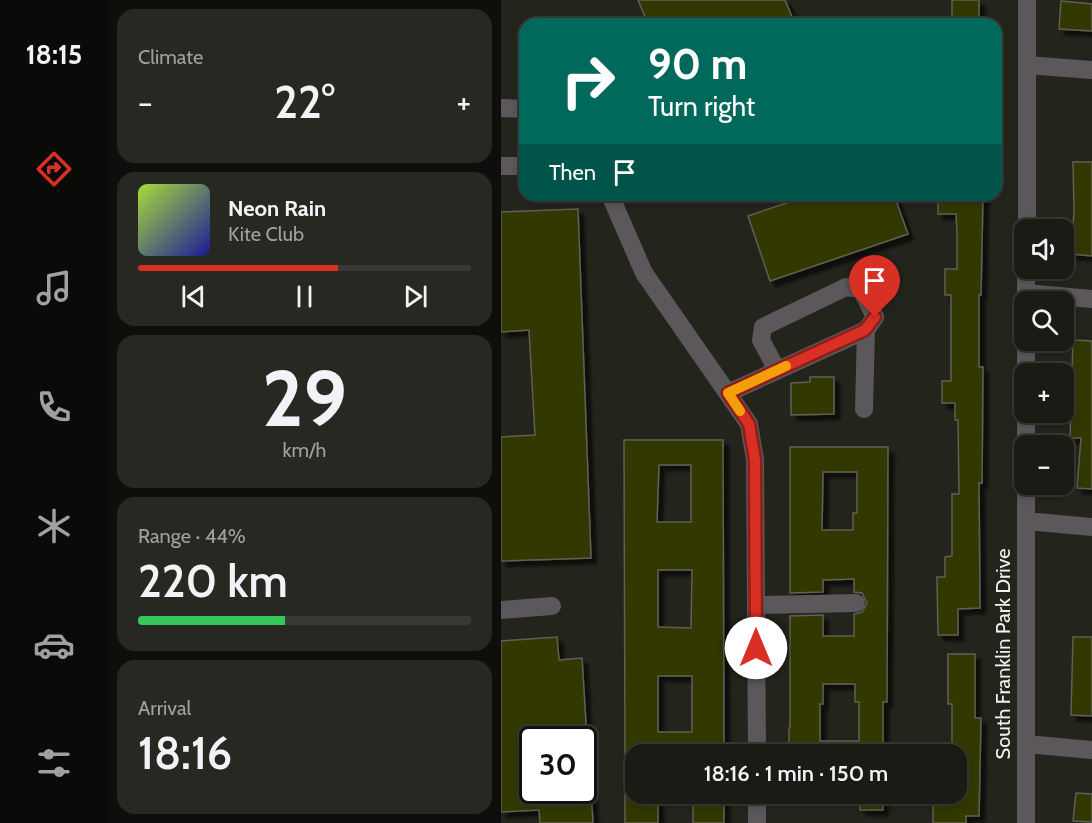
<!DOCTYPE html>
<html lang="en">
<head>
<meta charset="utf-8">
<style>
  :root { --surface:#1a1b15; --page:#272822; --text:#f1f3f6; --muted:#9fa1a0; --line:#383934; --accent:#d93025 }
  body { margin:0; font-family:Cabin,sans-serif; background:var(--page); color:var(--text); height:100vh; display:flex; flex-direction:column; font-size:22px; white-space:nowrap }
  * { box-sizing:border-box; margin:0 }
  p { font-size:20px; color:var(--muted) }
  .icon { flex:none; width:33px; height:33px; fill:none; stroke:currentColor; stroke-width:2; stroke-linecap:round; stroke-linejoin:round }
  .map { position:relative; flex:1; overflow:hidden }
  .side { display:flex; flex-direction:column; gap:9px; padding:9px; background:#0e0f0c; width:393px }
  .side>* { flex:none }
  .top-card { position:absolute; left:18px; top:18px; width:483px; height:183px; border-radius:18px; box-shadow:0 3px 9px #0003,0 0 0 2px var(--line); background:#00695c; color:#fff; overflow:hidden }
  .fabs { position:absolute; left:513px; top:219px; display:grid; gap:12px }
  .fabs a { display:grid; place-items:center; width:60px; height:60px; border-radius:12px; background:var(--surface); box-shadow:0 3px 9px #0003,0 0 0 2px var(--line); font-size:30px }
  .speed { position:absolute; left:18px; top:726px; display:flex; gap:12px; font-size:30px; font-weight:700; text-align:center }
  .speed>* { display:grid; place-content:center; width:78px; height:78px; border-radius:50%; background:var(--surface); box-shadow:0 3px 9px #0003,0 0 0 2px var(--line); line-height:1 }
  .speed .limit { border:3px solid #111; border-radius:9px; background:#fff; color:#111 }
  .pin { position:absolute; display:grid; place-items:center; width:51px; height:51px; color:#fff; margin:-62px -26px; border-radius:50% 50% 50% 0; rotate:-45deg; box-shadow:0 0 6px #0007 }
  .pin .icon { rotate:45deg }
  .me { position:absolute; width:66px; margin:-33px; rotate:0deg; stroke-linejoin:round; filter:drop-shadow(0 0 4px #0008) }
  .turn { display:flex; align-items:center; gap:21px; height:126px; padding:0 30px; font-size:27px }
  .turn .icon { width:78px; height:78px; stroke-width:2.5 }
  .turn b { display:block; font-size:42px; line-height:51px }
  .then { display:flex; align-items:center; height:57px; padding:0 30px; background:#0003; gap:12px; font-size:22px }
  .big { font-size:45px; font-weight:600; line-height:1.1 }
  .side .card { flex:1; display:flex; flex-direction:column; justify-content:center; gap:9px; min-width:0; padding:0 21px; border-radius:18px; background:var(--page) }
  .side .dial { align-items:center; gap:0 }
  .dial b { font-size:78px; line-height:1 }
  .song { display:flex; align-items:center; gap:18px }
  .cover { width:72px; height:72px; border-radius:9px; background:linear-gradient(135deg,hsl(80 70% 55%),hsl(240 70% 35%)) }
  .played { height:6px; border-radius:3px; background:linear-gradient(90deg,var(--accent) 60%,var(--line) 60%) }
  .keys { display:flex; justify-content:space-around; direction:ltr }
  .heat { display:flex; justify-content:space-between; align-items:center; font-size:33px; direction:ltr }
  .charge { height:9px; border-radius:4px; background:linear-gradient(90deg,#34c759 44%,var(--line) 0) }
  .trip { position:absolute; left:124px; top:744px; width:342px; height:60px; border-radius:18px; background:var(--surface); box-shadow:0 3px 9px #0003,0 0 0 2px var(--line); font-weight:600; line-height:60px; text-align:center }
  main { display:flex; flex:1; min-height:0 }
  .menu { display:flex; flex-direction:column; width:108px; justify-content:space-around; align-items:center; background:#0a0b08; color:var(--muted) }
  .menu .icon { width:42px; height:42px }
  .menu .selected { color:var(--accent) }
  .menu b { font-size:27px; color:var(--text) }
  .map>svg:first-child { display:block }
</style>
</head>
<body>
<main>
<nav class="menu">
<b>18:15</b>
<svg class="icon selected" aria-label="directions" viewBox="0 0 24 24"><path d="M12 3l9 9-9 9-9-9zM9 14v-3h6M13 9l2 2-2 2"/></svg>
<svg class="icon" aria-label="music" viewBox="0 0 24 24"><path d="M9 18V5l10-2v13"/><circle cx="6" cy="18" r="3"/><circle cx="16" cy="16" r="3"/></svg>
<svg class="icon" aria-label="phone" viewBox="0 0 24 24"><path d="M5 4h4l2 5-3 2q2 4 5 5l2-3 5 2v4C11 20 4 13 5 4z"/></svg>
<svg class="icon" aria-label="climate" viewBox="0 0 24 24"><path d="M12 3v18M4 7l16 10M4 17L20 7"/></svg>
<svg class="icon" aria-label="car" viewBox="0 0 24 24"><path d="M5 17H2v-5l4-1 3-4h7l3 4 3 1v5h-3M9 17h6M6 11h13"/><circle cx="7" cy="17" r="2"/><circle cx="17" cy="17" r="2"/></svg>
<svg class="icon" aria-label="filters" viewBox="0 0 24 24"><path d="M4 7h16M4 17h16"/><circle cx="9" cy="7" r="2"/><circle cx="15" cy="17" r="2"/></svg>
</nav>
<section class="side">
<div class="card"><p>Climate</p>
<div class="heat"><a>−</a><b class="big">22°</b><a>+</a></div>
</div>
<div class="card">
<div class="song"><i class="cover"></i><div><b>Neon Rain</b><p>Kite Club</p></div></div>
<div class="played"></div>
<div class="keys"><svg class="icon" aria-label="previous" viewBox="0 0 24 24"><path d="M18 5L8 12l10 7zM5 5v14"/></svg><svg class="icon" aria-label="pause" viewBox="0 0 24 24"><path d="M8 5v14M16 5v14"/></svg><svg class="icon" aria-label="next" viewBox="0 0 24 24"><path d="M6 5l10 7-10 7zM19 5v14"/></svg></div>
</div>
<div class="card dial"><b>29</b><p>km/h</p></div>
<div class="card"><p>Range · 44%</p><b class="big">220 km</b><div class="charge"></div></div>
<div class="card"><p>Arrival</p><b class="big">18:16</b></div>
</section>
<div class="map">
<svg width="591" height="823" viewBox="0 0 591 823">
  <defs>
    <filter id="shadow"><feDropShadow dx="5.5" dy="5.5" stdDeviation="1.5" flood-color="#0009"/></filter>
  </defs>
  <rect width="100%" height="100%" fill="#23241c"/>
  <path fill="#313700" stroke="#5e6056" stroke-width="1.5" fill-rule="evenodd" filter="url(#shadow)" d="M137 0H284L294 24H147Z
    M451 0H478V24L451 23Z
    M560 1 591 4V31L558 29Z
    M572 162H591V256L570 254 573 211Z
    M309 195H393L407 234 269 281 247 216Z
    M437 195H482L480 295H478V367H482L481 483H478L479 608 457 609V635H437L436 577H444V557L451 556V494H458L457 420H454V403H441V381H450V295H444V269H456V231L455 214H437Z
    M77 209 90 558 0 561V437L34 435 28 330 0 332V212Z
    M572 340 591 341V489L576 488 580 438H569Z
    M309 377H333V414L290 415V383L309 382Z
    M123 440H222L223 754H124ZM158 465H190V522H156ZM157 570H191L190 628 157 627ZM157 676H191V732H157Z
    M289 447H387L386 702H382V754H288V728H289V616L322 615V636H353V614L361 612 366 603 361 593 353 592V579L322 580V592L289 593ZM322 472H356V513H352V530H321ZM322 684H354V702H358V741H319V704H322Z
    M56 637 58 660 81 658 86 740H32V790H90L92 823H39L38 810 0 812V641Z
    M572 637H591V716L570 715Z
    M447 654H474V718H480L478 816H465V823H432V794H456V754H451V704H447Z
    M575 793 591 794V822L572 821Z
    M124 794H157V823H124Z
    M192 794H223V823H192Z
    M359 794H382V810H359Z"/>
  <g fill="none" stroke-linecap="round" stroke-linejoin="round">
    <path stroke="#5b575a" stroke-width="18" d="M526 65 591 70
      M0 108 24 109
      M0 166H24
      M109 195 143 273 248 424 254 460 256 754
      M526 230V0
      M525 293 591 299
      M525 302V268
      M525 374V340
      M227 393 365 330 374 317 360 289 345 287 262 327 260 340 276 370
      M363 409 365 330
      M525 446V412
      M525 521 591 527
      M255 605 355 603
      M0 610 51 606
      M525 744 591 750
      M256 794V823
      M525 823V484"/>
  </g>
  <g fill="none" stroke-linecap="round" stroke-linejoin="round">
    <defs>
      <path id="route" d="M255 648 254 460 248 424 227 393 364 330 374 317"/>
    </defs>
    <use href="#route" stroke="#8d1f18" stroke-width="15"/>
    <use href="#route" stroke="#d93025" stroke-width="10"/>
    <path stroke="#f59e0b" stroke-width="10" d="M239 411 227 393 285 366"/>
  </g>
  <g text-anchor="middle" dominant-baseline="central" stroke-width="4.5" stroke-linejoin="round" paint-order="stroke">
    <g font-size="20" fill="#f1f2ec" stroke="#23241c">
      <text transform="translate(502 654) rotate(-90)">South Franklin Park Drive</text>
    </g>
  </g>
</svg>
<div class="fabs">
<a><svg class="icon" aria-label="sound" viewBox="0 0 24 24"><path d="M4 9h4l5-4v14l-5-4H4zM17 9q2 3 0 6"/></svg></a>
<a><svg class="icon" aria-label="search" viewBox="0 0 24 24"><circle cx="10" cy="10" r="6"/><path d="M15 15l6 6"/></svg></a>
<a>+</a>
<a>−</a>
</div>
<div class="speed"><div class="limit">30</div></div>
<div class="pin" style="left:374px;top:317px;background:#d93025"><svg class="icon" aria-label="arrive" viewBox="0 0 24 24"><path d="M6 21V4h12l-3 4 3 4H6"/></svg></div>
<svg class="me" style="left:255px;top:648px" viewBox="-20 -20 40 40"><circle r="19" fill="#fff"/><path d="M0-13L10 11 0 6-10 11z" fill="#d93025"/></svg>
<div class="trip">18:16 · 1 min · 150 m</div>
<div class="top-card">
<div class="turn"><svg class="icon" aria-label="right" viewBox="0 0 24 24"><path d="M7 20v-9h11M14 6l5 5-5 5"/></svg><div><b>90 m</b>Turn right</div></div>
<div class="then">Then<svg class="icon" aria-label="arrive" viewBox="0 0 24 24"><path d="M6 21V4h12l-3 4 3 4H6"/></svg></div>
</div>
</div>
</main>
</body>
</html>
